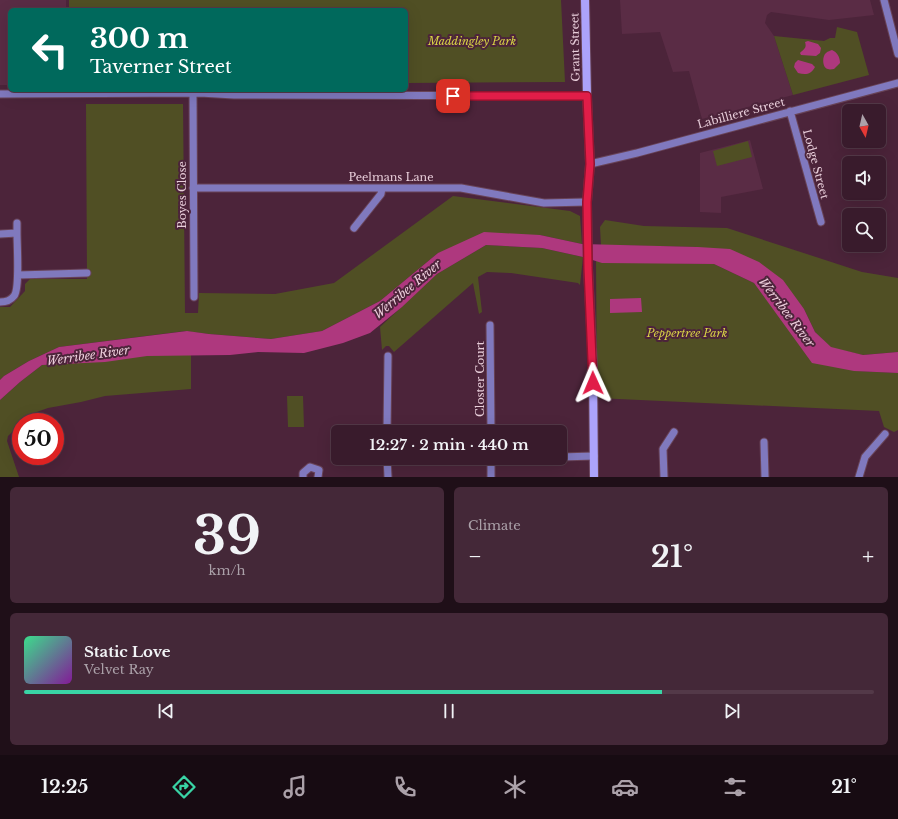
<!DOCTYPE html>
<html lang="en">
<head>
<meta charset="utf-8">
<style>
  :root { --surface:#391b2c; --page:#442838; --text:#f1f3f6; --muted:#aba1a9; --line:#533948; --accent:#39d4a5 }
  body { margin:0; font-family:"Libre Baskerville",serif; background:var(--page); color:var(--text); height:100vh; display:flex; flex-direction:column; font-size:15px; white-space:nowrap }
  * { box-sizing:border-box; margin:0 }
  p { font-size:13px; color:var(--muted) }
  .icon { flex:none; width:22px; height:22px; fill:none; stroke:currentColor; stroke-width:2; stroke-linecap:round; stroke-linejoin:round }
  .map { position:relative; height:477px; overflow:hidden }
  .sheet { display:flex; flex-direction:column; gap:10px; padding:10px; background:#1f0f18; flex:1 }
  .sheet>* { flex:none }
  .top-card { position:absolute; left:8px; top:8px; width:400px; height:84px; border-radius:6px; box-shadow:0 4px 16px #0002,0 0 0 1px var(--line); background:#00695c; color:#fff; overflow:hidden }
  .needle { width:26px; rotate:172deg }
  .tools { position:absolute; left:842px; top:104px; display:grid; gap:8px }
  .tools a { display:grid; place-items:center; width:44px; height:44px; border-radius:6px; background:var(--surface); box-shadow:0 4px 16px #0002,0 0 0 1px var(--line); font-size:20px }
  .speed { position:absolute; left:12px; top:413px; display:flex; gap:8px; font-size:20px; font-weight:700; text-align:center }
  .speed>* { display:grid; place-content:center; width:52px; height:52px; border-radius:50%; background:var(--surface); box-shadow:0 4px 16px #0002,0 0 0 1px var(--line); line-height:1 }
  .speed .limit { border:6px solid #d22; background:#fff; color:#111 }
  .pin { position:absolute; display:grid; place-items:center; width:34px; height:34px; color:#fff; margin:-17px; border-radius:8px; box-shadow:0 2px 6px #0006 }
  .me { position:absolute; width:44px; margin:-22px; rotate:359deg; stroke-linejoin:round; filter:drop-shadow(0 0 3px #0008) }
  .turn { display:flex; align-items:center; gap:14px; height:84px; padding:0 16px; font-size:18px }
  .turn .icon { width:52px; height:52px; stroke-width:2.5 }
  .turn b { display:block; font-size:28px; line-height:34px }
  .big { font-size:30px; font-weight:600; line-height:1.1 }
  .sheet .tile { flex:1; display:flex; flex-direction:column; justify-content:center; gap:6px; min-width:0; padding:0 14px; border-radius:6px; background:var(--page) }
  .sheet .dial { align-items:center; gap:0 }
  .dial b { font-size:52px; line-height:1 }
  .song { display:flex; align-items:center; gap:12px }
  .cover { width:48px; height:48px; border-radius:6px; background:linear-gradient(135deg,hsl(150 70% 55%),hsl(290 70% 35%)) }
  .played { height:4px; border-radius:2px; background:linear-gradient(90deg,var(--accent) 75%,var(--line) 75%) }
  .keys { display:flex; justify-content:space-around; direction:ltr }
  .heat { display:flex; justify-content:space-between; align-items:center; font-size:22px; direction:ltr }
  .sheet .tiles { flex:1; display:grid; gap:10px; grid-template-columns:1fr 1fr }
  .tile:last-child { grid-column:span 2 }
  .trip { position:absolute; left:331px; top:425px; width:236px; height:40px; border-radius:6px; background:var(--surface); box-shadow:0 4px 16px #0002,0 0 0 1px var(--line); font-weight:600; line-height:40px; text-align:center }
  .tabs { display:flex; height:64px; justify-content:space-around; align-items:center; background:#170b12; color:var(--muted) }
  .tabs .icon { width:28px; height:28px }
  .tabs .on { color:var(--accent) }
  .tabs b { font-size:18px; color:var(--text) }
  .map>svg:first-child { display:block }
</style>
</head>
<body>
<div class="map">
<svg width="898" height="477" viewBox="0 0 898 477">
  <rect width="100%" height="100%" fill="#4c243a"/>
  <path fill="#5a2c45" d="M0 0H66V10H10V85H0Z
    M620 0H870L874 15 829 20 771 12 767 15 765 23 774 36 793 95 702 119 689 71 673 72 660 32 622 34Z
    M750 140 763 189 721 197V213L700 212V153Z"/>
  <path fill="#504f24" d="M69 0H561L565 82 406 83V10H69Z
    M837 27 857 32 869 75 793 95 774 36 824 41 830 38H835Z
    M86 104H183L185 313H198L199 293 275 294 334 283 453 196 570 211 580 216 582 244 540 235 438 253 380 301 322 331 271 339 209 334 185 331 59 347 29 361 4 376 0 380V307H10L25 291V284L30 279H87Z
    M748 141 752 157 717 166 713 151Z
    M605 220 644 226 727 228 862 272 898 278V352L863 355 831 348 815 332 804 309 698 247 601 245 600 227Z
    M486 245 542 248 583 257 580 285 578 283 511 273 487 272 478 277 482 312 479 314 473 283 394 352 389 346H386L382 350 380 327 437 274Z
    M596 261 714 264 754 283 781 319 857 371 898 373V430L894 432 884 427 879 411 597 398Z
    M191 349V389L105 396 81 402 48 408 31 414 8 436 7 441 19 477H0V400L20 382 42 365Z
    M287 396H303L304 427H288Z"/>
  <path fill="#ae387e" d="M808 41 818 44 821 48 820 53 816 56 801 55 800 53C804 49 807 48 805 42Z
    M832 50C837 52 840 57 840 63L834 69C832 69 830 70 828 69 822 68 822 56 826 53 828 51 830 51 832 50Z
    M798 60 812 64 815 67C811 75 805 75 798 73L794 67 795 63Z
    M484 232 540 235 582 244 698 247 730 249 759 262 783 280 804 309 815 332 831 347 863 355 898 352V373L854 371 812 363 754 283 714 264 602 263 583 257 542 248 486 245 437 274 402 307 370 333 343 343 304 353 258 352 230 355 147 356 105 362 42 365 20 382 0 400V380L4 376 29 361 59 347 187 331 209 334 271 339 322 331 380 301 438 253Z
    M641 298 642 312 610 313V299Z"/>
  <g fill="none" stroke-linecap="round" stroke-linejoin="round">
    <defs>
      <path id="street" d="M884 0 898 54
        M193 93 194 297
        M0 94 200 93 234 95 587 96
        M790 111 821 222
        M590 164 637 153 898 83
        M193 188H461L544 203 587 202
        M354 228 381 194 382 188
        M17 233V223
        M0 234 17 233C17 245 20 289 14 296 11 300 5 302 0 302
        M18 275 87 273
        M490 325 491 432
        M387 432 388 356
        M764 442 765 477
        M560 457 594 456
        M387 458 388 477
        M491 458V477
        M387 459 466 458
        M303 477V473L310 467 319 470 318 477
        M664 477 663 449 674 432
        M859 477 865 457 885 434"/>
      <path id="secondary" d="M585 0 587 96 590 164 587 202 588 268 593 367 594 477"/>
    </defs>
    <use href="#street" stroke="#684357" stroke-width="9"/>
    <use href="#secondary" stroke="#684357" stroke-width="10"/>
    <use href="#street" stroke="#8079be" stroke-width="7"/>
    <use href="#secondary" stroke="#aca3fb" stroke-width="8"/>
  </g>
  <g fill="none" stroke-linecap="round" stroke-linejoin="round">
    <defs>
      <path id="route" d="M453 96H587L590 164 587 202 588 268 593 383"/>
    </defs>
    <use href="#route" stroke="#92132f" stroke-width="10"/>
    <use href="#route" stroke="#e11d48" stroke-width="7"/>
  </g>
  <g text-anchor="middle" dominant-baseline="central" stroke-width="4" stroke-linejoin="round" paint-order="stroke">
    <g font-size="11" font-style="italic" fill="#d9d546" stroke="#4c243a">
      <text x="472" y="41">Maddingley Park</text>
      <text x="687" y="333">Peppertree Park</text>
    </g>
    <g font-size="11" fill="#e8ceda" stroke="#4c243a">
      <text transform="translate(575 47) rotate(-91)">Grant Street</text>
      <text transform="translate(741 113) rotate(-15)">Labilliere Street</text>
      <text transform="translate(816 164) rotate(75)">Lodge Street</text>
      <text x="391" y="177">Peelmans Lane</text>
      <text transform="translate(182 195) rotate(-90)">Boyes Close</text>
      <text transform="translate(480 379) rotate(-90)">Closter Court</text>
    </g>
    <g font-size="12" font-style="italic" fill="#eecfdd" stroke="#4c243a">
      <text transform="translate(407 289) rotate(-40)">Werribee River</text>
      <text transform="translate(787 312) rotate(53)">Werribee River</text>
      <text transform="translate(88 355) rotate(-8)">Werribee River</text>
    </g>
  </g>
</svg>
<div class="tools">
<a><svg class="needle" viewBox="-14 -14 28 28"><path d="M0-13l5 13h-10z" fill="#e53935"/><path d="M0 13l5-13h-10z" fill="#aba1a9"/></svg></a>
<a><svg class="icon" aria-label="sound" viewBox="0 0 24 24"><path d="M4 9h4l5-4v14l-5-4H4zM17 9q2 3 0 6"/></svg></a>
<a><svg class="icon" aria-label="search" viewBox="0 0 24 24"><circle cx="10" cy="10" r="6"/><path d="M15 15l6 6"/></svg></a>
</div>
<div class="speed"><div class="limit">50</div></div>
<div class="pin" style="left:453px;top:96px;background:#d93025"><svg class="icon" aria-label="arrive" viewBox="0 0 24 24"><path d="M6 21V4h12l-3 4 3 4H6"/></svg></div>
<svg class="me" style="left:593px;top:383px" viewBox="-20 -20 40 40"><path d="M0-17L14 15 0 8-14 15z" fill="#e11d48" stroke="#fff" stroke-width="4"/></svg>
<div class="trip">12:27 · 2 min · 440 m</div>
<div class="top-card">
<div class="turn"><svg class="icon" aria-label="left" viewBox="0 0 24 24"><path d="M17 20v-9H6M10 6l-5 5 5 5"/></svg><div><b>300 m</b>Taverner Street</div></div>
</div>
</div>
<section class="sheet">
<div class="tiles">
<div class="tile dial"><b>39</b><p>km/h</p></div>
<div class="tile"><p>Climate</p>
<div class="heat"><a>−</a><b class="big">21°</b><a>+</a></div>
</div>
<div class="tile">
<div class="song"><i class="cover"></i><div><b>Static Love</b><p>Velvet Ray</p></div></div>
<div class="played"></div>
<div class="keys"><svg class="icon" aria-label="previous" viewBox="0 0 24 24"><path d="M18 5L8 12l10 7zM5 5v14"/></svg><svg class="icon" aria-label="pause" viewBox="0 0 24 24"><path d="M8 5v14M16 5v14"/></svg><svg class="icon" aria-label="next" viewBox="0 0 24 24"><path d="M6 5l10 7-10 7zM19 5v14"/></svg></div>
</div>
</div>
</section>
<nav class="tabs">
<b>12:25</b>
<svg class="icon on" aria-label="directions" viewBox="0 0 24 24"><path d="M12 3l9 9-9 9-9-9zM9 14v-3h6M13 9l2 2-2 2"/></svg>
<svg class="icon" aria-label="music" viewBox="0 0 24 24"><path d="M9 18V5l10-2v13"/><circle cx="6" cy="18" r="3"/><circle cx="16" cy="16" r="3"/></svg>
<svg class="icon" aria-label="phone" viewBox="0 0 24 24"><path d="M5 4h4l2 5-3 2q2 4 5 5l2-3 5 2v4C11 20 4 13 5 4z"/></svg>
<svg class="icon" aria-label="climate" viewBox="0 0 24 24"><path d="M12 3v18M4 7l16 10M4 17L20 7"/></svg>
<svg class="icon" aria-label="car" viewBox="0 0 24 24"><path d="M5 17H2v-5l4-1 3-4h7l3 4 3 1v5h-3M9 17h6M6 11h13"/><circle cx="7" cy="17" r="2"/><circle cx="17" cy="17" r="2"/></svg>
<svg class="icon" aria-label="filters" viewBox="0 0 24 24"><path d="M4 7h16M4 17h16"/><circle cx="9" cy="7" r="2"/><circle cx="15" cy="17" r="2"/></svg>
<b>21°</b>
</nav>
</body>
</html>
